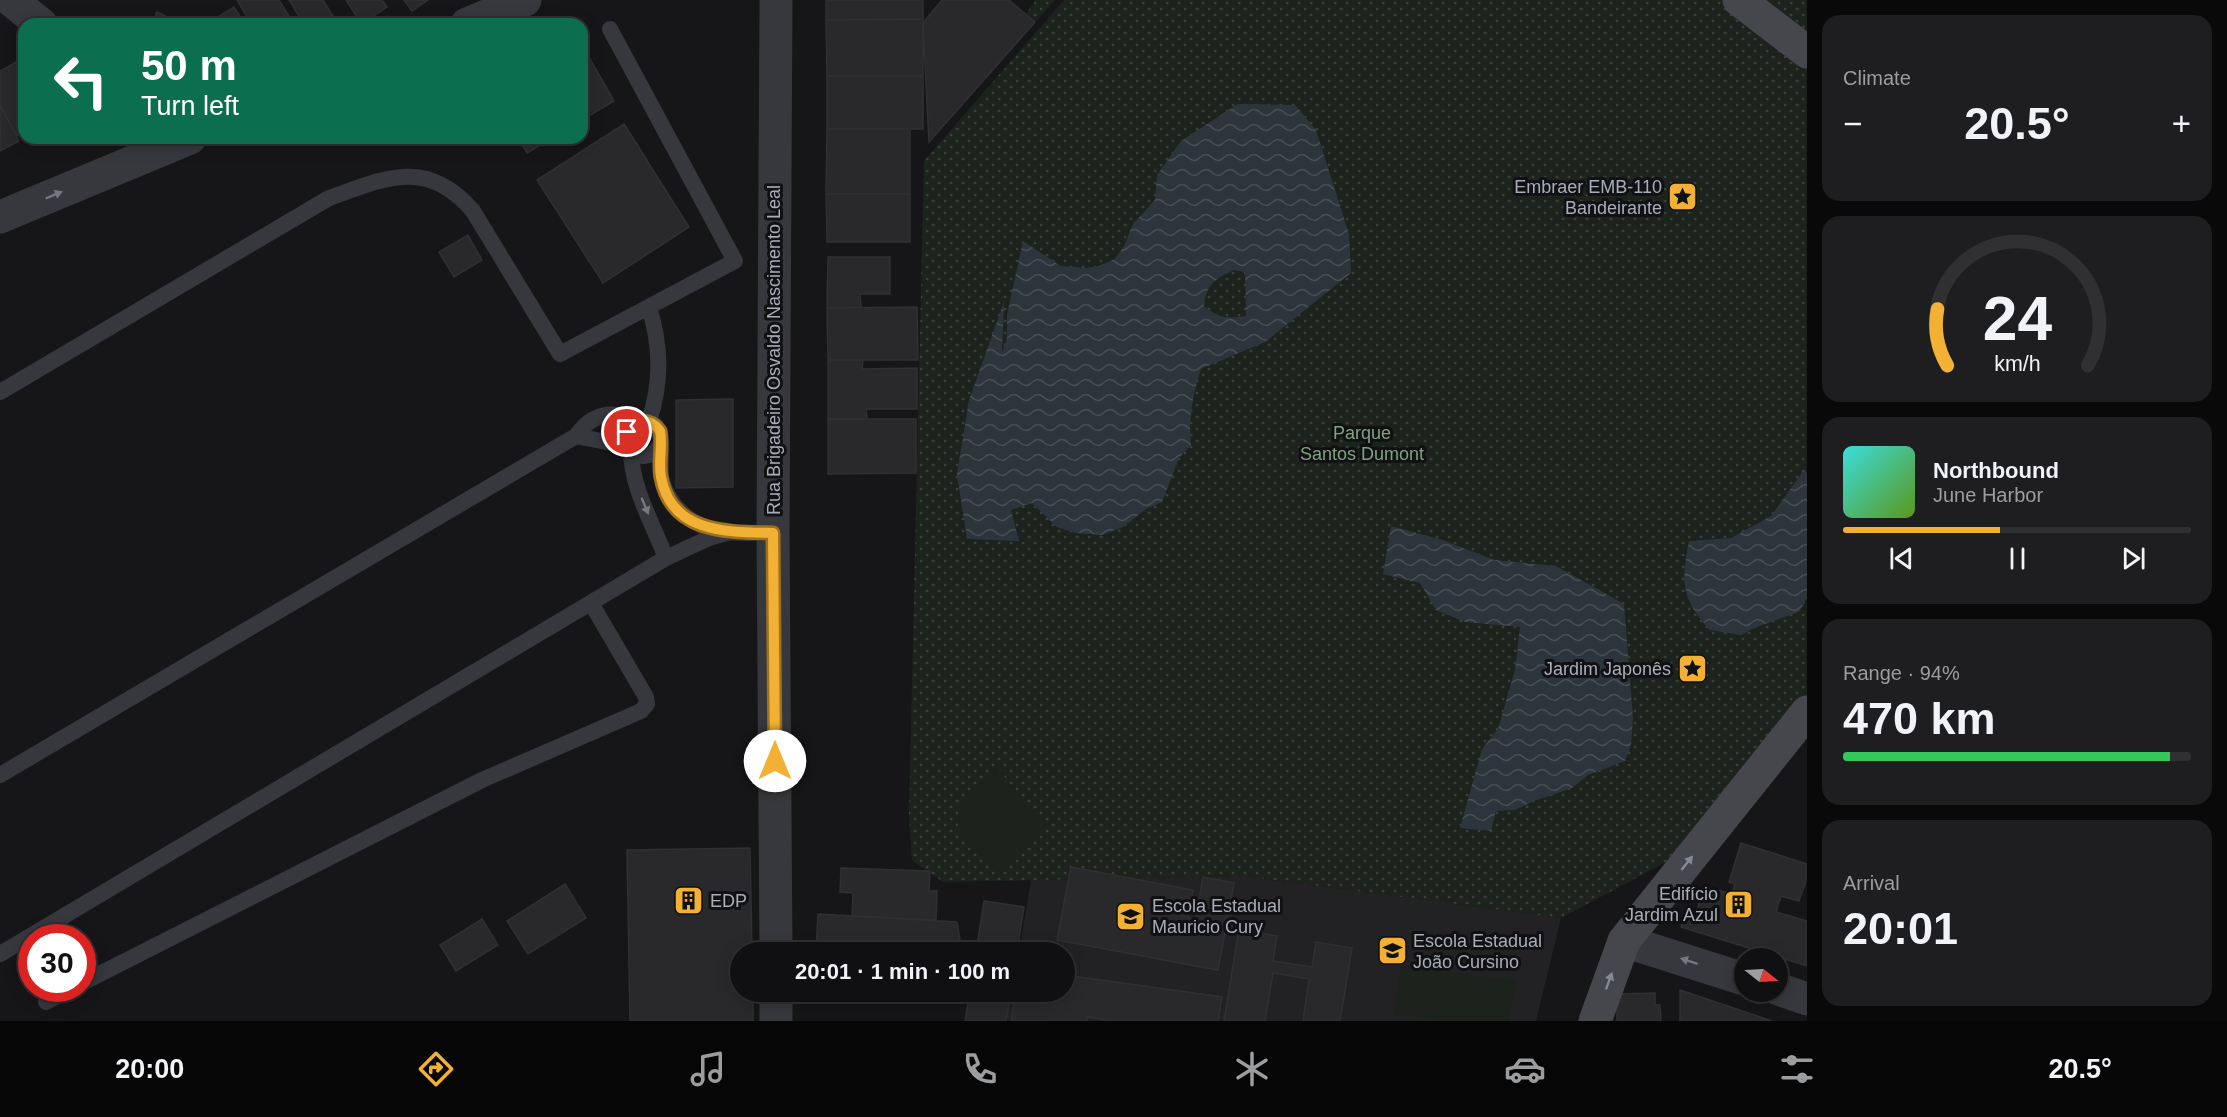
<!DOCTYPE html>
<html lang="en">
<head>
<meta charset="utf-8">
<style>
  :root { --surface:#101012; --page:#1e1e20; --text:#f1f3f6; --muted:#9c9d9f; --line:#303032; --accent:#f2b134 }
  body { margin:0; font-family:Helvetica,sans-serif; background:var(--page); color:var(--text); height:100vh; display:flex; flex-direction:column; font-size:22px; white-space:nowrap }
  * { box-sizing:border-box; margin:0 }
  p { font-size:20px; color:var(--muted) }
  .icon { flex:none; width:33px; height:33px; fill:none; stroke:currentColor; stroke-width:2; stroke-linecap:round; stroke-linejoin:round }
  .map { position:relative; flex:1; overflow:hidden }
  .panel { display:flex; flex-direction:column; gap:15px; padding:15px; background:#09090a; width:420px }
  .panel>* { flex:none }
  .guide { position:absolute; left:18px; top:18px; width:570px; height:126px; border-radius:18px; box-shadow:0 3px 15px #0003,0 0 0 2px var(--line); background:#0b6e4f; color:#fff; overflow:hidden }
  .needle { width:39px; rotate:108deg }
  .tools { position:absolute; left:1734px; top:948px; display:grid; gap:12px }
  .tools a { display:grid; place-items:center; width:54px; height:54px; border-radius:50%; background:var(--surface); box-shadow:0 3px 15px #0003,0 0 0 2px var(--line); font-size:30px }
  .speed { position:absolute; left:18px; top:924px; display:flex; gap:12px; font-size:30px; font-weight:700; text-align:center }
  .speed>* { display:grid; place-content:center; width:78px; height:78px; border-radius:50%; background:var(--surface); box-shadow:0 3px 15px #0003,0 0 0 2px var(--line); line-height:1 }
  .speed .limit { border:9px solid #d22; background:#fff; color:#111 }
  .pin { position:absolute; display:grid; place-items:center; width:51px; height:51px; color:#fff; margin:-26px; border:3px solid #fff; border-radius:50%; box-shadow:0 2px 6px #0007 }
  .me { position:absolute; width:66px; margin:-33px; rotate:0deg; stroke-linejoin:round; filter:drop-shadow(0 0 4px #0008) }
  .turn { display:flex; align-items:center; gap:21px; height:126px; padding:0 24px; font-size:27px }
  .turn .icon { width:78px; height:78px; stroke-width:2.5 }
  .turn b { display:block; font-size:42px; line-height:51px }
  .big { font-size:45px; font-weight:600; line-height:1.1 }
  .panel .tile { flex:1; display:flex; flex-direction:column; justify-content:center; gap:9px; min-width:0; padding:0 21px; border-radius:18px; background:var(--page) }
  .panel .dial { align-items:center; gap:0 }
  .dial svg { height:156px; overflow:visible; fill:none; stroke:var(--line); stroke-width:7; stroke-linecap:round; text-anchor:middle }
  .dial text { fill:var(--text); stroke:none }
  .song { display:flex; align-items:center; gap:18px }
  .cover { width:72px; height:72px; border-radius:9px; background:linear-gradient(135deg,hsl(180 70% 55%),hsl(90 70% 35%)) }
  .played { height:6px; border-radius:3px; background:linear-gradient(90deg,var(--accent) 45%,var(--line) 45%) }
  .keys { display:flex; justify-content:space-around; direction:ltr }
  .heat { display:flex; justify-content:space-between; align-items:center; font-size:33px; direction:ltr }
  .charge { height:9px; border-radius:4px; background:linear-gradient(90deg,#34c759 94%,var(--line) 0) }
  .trip { position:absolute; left:730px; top:942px; width:345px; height:60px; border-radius:30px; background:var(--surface); box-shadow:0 3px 15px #0003,0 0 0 2px var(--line); font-weight:600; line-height:60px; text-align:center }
  .tab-bar { display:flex; height:96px; justify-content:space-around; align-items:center; background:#060607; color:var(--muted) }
  .tab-bar .icon { width:42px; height:42px }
  .tab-bar .current { color:var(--accent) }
  .tab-bar b { font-size:27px; color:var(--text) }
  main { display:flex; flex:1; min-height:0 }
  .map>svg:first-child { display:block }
</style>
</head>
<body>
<main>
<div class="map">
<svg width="1807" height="1021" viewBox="0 0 1807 1021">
  <defs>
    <pattern id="park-dots" width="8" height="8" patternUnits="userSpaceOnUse" patternTransform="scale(1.5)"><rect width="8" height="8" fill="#1c231d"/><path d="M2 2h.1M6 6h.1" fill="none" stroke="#3a403c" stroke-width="1.8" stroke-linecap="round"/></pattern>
    <pattern id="water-waves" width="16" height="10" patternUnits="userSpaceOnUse" patternTransform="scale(1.5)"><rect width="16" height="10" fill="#2c353c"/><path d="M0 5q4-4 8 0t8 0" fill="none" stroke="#485056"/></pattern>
  </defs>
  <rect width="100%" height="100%" fill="#161618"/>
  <path fill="#222225" d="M1244 876 1561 918 1536 1021H1006L1012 992H1065V952H1019L1031 880Z"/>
  <path fill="url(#park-dots)" d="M1036 0H1055L1020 39 1028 11Z
    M1064 0H1807V703L1694 847 1561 918 1244 876 943 882 912 860 909 815 924 161Z"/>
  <path fill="#1c231d" d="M997 767 1046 830 1003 873 957 835 959 808Z
    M1401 966 1517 981 1509 1021H1447L1394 1014Z"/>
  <path fill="url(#water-waves)" fill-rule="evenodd" d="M1238 104 1295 105 1316 130 1349 234 1351 273 1265 342 1201 369C1193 393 1188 421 1191 445L1179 458 1162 502 1146 509 1123 527 1102 535 1076 533 1057 527 1032 503 1011 510 1019 541 967 539 957 474 969 400 1004 302 1002 353 1007 338V315L1023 241 1061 266 1087 268 1099 266 1115 259 1124 246 1133 224 1155 200 1157 175 1181 141ZM1234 270 1245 272 1246 316C1229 319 1217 318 1204 306 1206 284 1215 279 1234 270Z
    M1804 470 1807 472V598L1799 612 1756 627 1741 635 1710 630C1681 599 1681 582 1689 541L1731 538 1771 516Z
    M1391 526 1443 540 1494 560 1556 566 1624 604 1633 718 1631 745 1625 761 1588 775 1572 788 1534 801 1515 810 1496 811 1491 831 1460 828 1482 749 1498 729 1515 670 1520 627 1465 622 1436 610 1420 583 1383 574Z"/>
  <path fill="#29292c" stroke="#303034" stroke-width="1.5" d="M237 0H279L294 24H251Z
    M289 0H323L338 24H304Z
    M346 0H382L387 7 361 24Z
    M404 0H428L412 11Z
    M826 0H923V19L826 20Z
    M942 0H1009L1035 22 929 142 923 23Z
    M234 7 245 24H208V23Z
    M157 12 182 24H152Z
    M923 19V76H827L826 20Z
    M585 50 614 101 582 120V52Z
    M20 60 24 68V132L17 136 0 105V71Z
    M827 76H923V129H827Z
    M1 107 19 141 0 151V108Z
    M624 124 689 227 603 283 537 180Z
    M827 129H910V194H826Z
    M518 138H552L527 153Z
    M826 194H910V242H827Z
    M468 235 482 260 454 277 439 252Z
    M828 257H890V294H860L861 308H827Z
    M917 307 918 360H828L827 308Z
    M828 360H863L862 369 917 368V409H866L867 419H828Z
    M733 399V487L676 488V400Z
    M828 419H916V473L828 474Z
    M1741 843 1807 864V878L1799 901 1781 896 1776 912 1807 921V966L1681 927 1686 908 1697 911 1704 886 1732 894 1735 884 1729 882Z
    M750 848 752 952H741V992H753V1021H630L627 850Z
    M1071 867 1193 890 1188 918 1196 919 1203 877 1234 883 1218 970 1057 940Z
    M841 868 930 871 929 891H937L936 920 852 916 853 893 840 892Z
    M565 884 586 918 528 954 507 921Z
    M984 901 1024 907 1017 952H976Z
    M818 914 957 922 962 952H816Z
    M482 919 498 945 456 971 440 945Z
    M1239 929 1277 936 1273 961 1312 967 1316 942 1352 948 1340 1021H1303L1309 979 1273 973 1265 1021H1224Z
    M1065 975 1222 997 1218 1021H1111L1087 1017V1021H1011L1016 992H1065Z
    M1680 990 1772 1021H1680Z
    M970 992H1011L1006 1021H965Z
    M1655 993V1005H1660L1661 1021H1617V994Z"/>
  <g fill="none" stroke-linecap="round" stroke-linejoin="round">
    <path stroke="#37383d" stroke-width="16" d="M649 307C661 346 662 382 649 421
      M0 392 329 198C386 178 427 157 473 211L560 354 735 261 610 29
      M576 436 627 446
      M660 445C651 459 637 460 627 446 624 433 629 420 644 421 670 422 658 460 661 476 665 498 681 516 700 525 722 536 750 532 773 533
      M631 452C632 489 653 524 666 558
      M0 775 576 436C591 414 613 408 636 422
      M0 954 666 558 709 538 730 532
      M82 983 482 780 641 711 647 704 646 697 591 603
      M46 1002 72 988"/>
    <path stroke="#37383d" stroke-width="33" d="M11 0 41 24
      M776 0 773 533 776 952
      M467 24 525 0
      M0 217 190 138
      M1624 941 1744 979
      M1778 989 1807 999
      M776 992V1021"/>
    <path stroke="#45474d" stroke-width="33" d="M1739 0 1807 52
      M1595 1021 1624 941 1807 712"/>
  </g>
  <defs><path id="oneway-solid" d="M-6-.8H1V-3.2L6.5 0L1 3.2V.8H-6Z" transform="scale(1.5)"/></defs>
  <g fill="#757881">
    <use href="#oneway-solid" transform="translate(54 195) rotate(-23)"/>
    <use href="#oneway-solid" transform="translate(645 506) rotate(67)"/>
    <use href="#oneway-solid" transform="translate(1689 961) rotate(-162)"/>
  </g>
  <g fill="#858993">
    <use href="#oneway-solid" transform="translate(1687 863) rotate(-51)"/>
    <use href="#oneway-solid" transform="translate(1609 981) rotate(-70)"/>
  </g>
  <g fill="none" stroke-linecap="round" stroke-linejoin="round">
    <defs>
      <path id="route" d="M627 432C635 418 650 418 660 431 663 446 658 462 661 477 671 534 729 532 773 533L775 761"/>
    </defs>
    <use href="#route" stroke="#9d7322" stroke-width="15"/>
    <use href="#route" stroke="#f2b134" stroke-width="10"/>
  </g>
  <defs>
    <symbol id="sight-square" viewBox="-11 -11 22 22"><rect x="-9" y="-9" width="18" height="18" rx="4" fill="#f2b134" stroke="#111113"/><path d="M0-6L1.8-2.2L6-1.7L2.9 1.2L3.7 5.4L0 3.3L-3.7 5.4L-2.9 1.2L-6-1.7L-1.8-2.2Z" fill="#111"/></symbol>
    <symbol id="building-square" viewBox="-11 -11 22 22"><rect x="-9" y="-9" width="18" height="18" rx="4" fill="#f2b134" stroke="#111113"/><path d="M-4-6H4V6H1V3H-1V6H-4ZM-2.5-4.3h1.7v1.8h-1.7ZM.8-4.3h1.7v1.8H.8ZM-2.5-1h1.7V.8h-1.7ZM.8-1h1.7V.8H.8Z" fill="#111"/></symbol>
    <symbol id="school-square" viewBox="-11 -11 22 22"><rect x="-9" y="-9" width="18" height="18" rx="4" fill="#f2b134" stroke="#111113"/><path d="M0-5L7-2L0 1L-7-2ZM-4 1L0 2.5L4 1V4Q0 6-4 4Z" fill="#111"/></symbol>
  </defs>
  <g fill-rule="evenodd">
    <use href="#sight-square" x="1666" y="180" width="33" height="33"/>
    <use href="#sight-square" x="1676" y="652" width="33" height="33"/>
    <use href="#building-square" x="672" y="884" width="33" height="33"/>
    <use href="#building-square" x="1722" y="888" width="33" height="33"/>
    <use href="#school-square" x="1114" y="900" width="33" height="33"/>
    <use href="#school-square" x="1376" y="934" width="33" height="33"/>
  </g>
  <g text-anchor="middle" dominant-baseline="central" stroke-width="6" stroke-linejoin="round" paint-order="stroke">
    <g font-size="18" fill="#a8adb8" stroke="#111113" text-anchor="end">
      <text x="1662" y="187">Embraer EMB-110<tspan x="1662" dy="21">Bandeirante</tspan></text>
      <text x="1671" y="669">Jardim Japonês</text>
      <text x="1718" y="894">Edifício<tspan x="1718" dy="21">Jardim Azul</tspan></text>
      <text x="710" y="901" text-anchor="start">EDP</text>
      <text x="1152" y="906" text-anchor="start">Escola Estadual<tspan x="1152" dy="21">Mauricio Cury</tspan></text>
      <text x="1413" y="941" text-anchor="start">Escola Estadual<tspan x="1413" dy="21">João Cursino</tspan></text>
    </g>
    <g font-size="18" fill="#a8adb8" stroke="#111113">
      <text transform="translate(774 350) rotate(-90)">Rua Brigadeiro Osvaldo Nascimento Leal</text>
    </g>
    <g font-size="18" fill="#7fa381" stroke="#111113">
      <text x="1362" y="433">Parque<tspan x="1362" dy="21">Santos Dumont</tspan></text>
    </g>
  </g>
</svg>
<div class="tools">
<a><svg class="needle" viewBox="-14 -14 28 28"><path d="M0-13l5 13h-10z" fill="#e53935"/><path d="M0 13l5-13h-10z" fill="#9c9d9f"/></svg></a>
</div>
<div class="speed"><div class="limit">30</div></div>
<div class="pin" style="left:627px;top:432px;background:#d93025"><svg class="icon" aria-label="arrive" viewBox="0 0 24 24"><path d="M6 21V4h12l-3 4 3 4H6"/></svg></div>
<svg class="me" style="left:775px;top:761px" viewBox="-20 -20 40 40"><circle r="19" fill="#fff"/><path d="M0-13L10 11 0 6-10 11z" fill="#f2b134"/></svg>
<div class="trip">20:01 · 1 min · 100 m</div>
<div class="guide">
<div class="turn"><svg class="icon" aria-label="left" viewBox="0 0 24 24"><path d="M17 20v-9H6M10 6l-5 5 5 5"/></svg><div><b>50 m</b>Turn left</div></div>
</div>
</div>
<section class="panel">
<div class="tile"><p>Climate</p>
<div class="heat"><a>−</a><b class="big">20.5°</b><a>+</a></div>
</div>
<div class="tile dial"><svg viewBox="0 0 100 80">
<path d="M14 69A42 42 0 1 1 86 69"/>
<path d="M14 69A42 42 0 0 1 9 40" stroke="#f2b134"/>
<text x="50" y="56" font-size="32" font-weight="700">24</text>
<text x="50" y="72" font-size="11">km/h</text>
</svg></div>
<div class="tile">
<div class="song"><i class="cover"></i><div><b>Northbound</b><p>June Harbor</p></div></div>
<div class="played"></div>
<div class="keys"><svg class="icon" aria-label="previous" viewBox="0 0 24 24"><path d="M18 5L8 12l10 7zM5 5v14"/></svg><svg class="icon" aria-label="pause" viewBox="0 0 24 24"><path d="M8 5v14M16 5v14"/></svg><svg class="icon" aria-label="next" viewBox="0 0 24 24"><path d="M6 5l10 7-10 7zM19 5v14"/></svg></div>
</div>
<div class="tile"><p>Range · 94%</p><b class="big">470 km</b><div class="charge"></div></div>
<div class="tile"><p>Arrival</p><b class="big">20:01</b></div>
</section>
</main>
<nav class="tab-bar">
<b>20:00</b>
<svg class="icon current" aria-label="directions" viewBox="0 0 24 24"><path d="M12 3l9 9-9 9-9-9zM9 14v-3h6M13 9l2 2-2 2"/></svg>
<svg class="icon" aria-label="music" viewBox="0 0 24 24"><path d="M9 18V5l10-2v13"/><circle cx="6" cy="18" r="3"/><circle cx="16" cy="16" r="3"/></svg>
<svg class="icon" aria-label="phone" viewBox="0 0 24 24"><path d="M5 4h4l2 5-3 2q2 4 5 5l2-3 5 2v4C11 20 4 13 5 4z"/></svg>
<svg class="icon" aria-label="climate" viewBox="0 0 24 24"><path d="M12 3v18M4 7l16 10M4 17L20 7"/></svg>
<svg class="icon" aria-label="car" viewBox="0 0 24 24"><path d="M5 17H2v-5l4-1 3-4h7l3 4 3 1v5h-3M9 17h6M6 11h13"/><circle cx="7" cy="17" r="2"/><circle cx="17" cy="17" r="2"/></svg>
<svg class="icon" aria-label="filters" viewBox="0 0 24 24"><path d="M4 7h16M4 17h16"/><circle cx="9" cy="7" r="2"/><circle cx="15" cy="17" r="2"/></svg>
<b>20.5°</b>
</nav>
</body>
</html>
